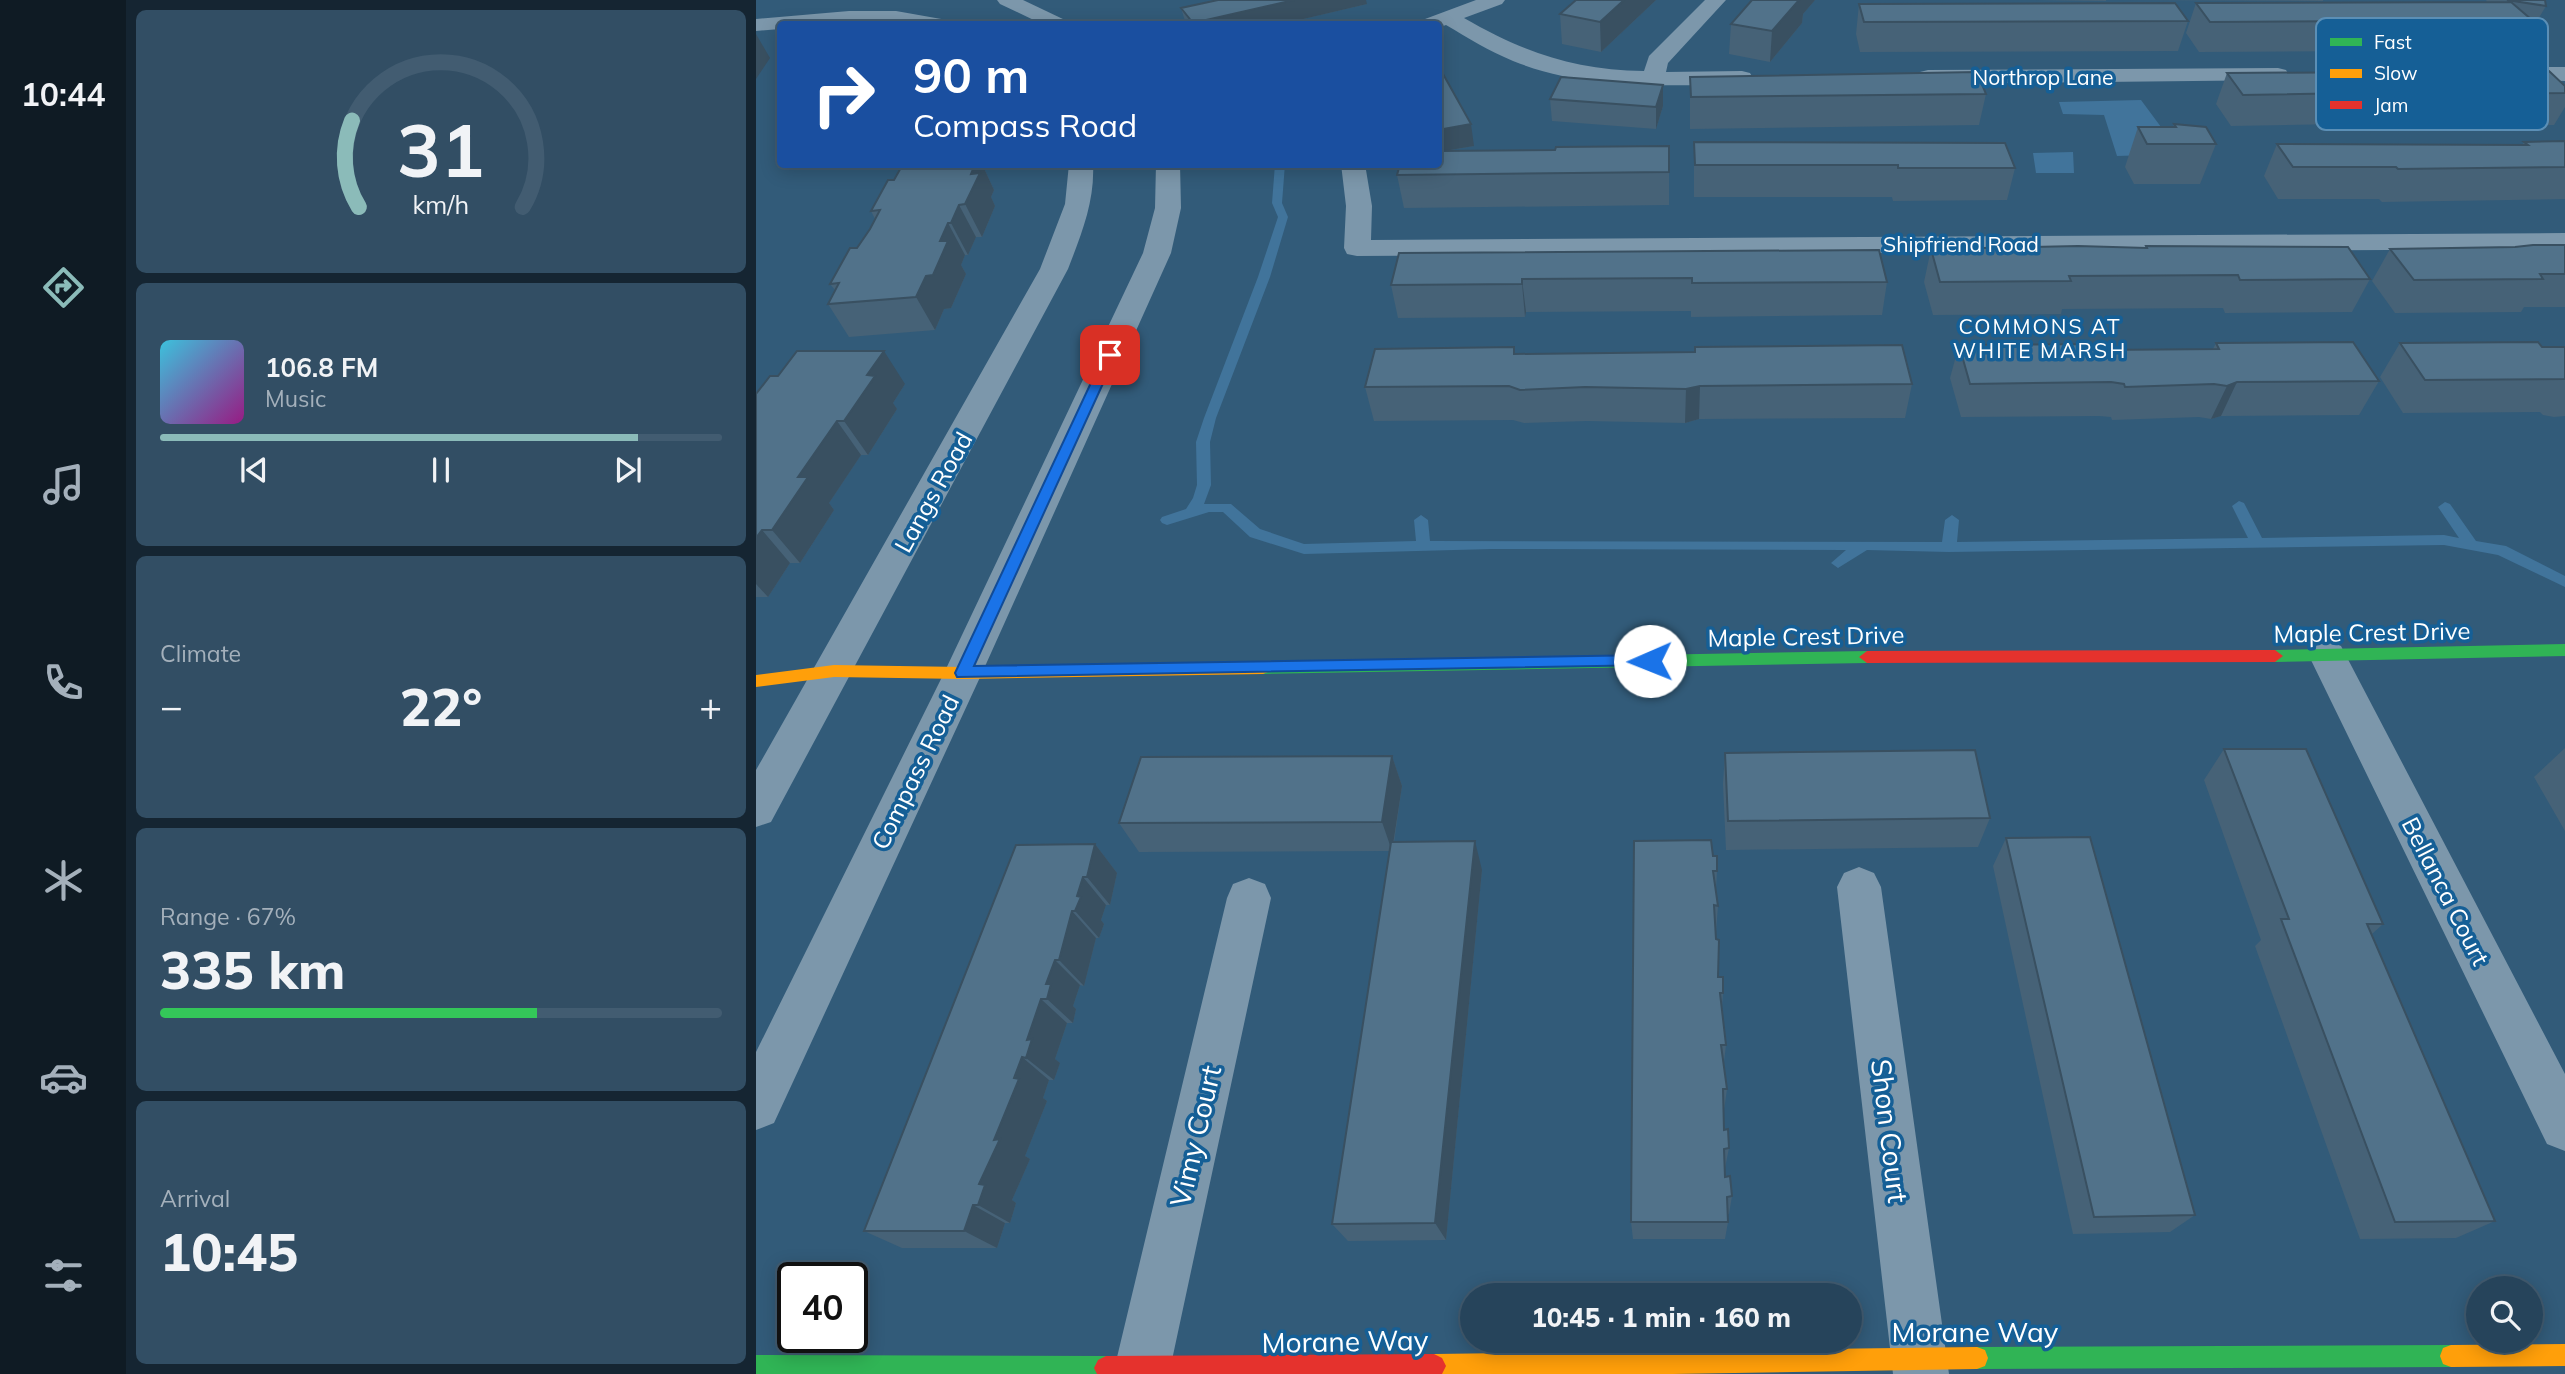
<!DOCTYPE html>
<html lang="en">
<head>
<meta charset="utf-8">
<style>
  :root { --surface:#26445b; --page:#324e64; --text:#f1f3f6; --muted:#a4b0bb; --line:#425c71; --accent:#8bbbb9 }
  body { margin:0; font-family:Mulish,sans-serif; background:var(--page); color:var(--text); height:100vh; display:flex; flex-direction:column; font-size:26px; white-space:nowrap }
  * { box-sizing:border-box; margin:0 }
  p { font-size:23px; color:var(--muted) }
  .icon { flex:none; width:38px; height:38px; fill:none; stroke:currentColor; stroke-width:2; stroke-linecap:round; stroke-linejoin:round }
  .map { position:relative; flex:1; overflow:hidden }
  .side { display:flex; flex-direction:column; gap:10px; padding:10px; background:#152532; width:630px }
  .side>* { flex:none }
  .guide { position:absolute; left:21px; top:21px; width:665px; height:147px; border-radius:7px; box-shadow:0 4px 18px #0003,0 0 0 2px var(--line); background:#1a4fa0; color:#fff; overflow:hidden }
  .tools { position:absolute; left:1710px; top:1276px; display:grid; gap:14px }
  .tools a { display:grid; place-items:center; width:77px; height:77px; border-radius:50%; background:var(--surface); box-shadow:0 4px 18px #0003,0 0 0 2px var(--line); font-size:35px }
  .speed { position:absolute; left:21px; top:1262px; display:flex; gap:14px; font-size:35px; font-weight:700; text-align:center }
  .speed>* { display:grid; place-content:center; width:91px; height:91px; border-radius:50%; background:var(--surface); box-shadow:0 4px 18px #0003,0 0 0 2px var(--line); line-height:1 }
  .speed .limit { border:4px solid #111; border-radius:10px; background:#fff; color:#111 }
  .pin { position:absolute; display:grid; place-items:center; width:60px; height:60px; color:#fff; margin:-30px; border-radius:14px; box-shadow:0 4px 10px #0006 }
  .me { position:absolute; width:77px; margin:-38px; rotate:269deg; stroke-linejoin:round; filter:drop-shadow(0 0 5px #0008) }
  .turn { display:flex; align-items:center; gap:24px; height:147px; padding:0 21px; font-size:32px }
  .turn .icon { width:91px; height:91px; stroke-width:2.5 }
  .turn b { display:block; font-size:49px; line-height:60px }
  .big { font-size:52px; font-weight:800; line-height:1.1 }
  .side .card { flex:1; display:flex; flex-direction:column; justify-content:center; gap:10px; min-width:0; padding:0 24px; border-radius:10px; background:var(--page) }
  .side .dial { align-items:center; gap:0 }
  .dial svg { height:182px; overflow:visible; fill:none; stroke:var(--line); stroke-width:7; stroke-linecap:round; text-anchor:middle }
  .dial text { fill:var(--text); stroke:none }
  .song { display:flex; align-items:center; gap:21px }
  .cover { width:84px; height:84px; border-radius:10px; background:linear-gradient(135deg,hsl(190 70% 55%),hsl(310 70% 35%)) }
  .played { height:7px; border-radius:4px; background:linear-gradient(90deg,var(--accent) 85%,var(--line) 85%) }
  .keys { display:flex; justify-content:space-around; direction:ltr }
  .heat { display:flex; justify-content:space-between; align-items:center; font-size:38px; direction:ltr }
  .charge { height:10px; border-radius:5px; background:linear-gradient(90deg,#34c759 67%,var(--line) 0) }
  .trip { position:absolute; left:704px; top:1283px; width:402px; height:70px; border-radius:35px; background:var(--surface); box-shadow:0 4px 18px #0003,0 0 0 2px var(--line); font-weight:800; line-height:70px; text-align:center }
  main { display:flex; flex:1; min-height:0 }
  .tab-bar { display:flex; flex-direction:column; width:126px; justify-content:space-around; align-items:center; background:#0f1b24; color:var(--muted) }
  .tab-bar .icon { width:49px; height:49px }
  .tab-bar .on { color:var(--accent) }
  .tab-bar b { font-size:32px; color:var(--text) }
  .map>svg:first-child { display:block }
</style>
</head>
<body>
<main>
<nav class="tab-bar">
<b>10:44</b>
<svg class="icon on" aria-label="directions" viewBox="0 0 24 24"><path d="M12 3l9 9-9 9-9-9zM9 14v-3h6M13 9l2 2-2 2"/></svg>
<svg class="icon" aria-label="music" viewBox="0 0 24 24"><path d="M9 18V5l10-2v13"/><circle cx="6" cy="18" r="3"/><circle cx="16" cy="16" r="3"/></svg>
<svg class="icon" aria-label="phone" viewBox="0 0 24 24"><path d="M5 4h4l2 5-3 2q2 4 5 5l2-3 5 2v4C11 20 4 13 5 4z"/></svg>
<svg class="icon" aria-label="climate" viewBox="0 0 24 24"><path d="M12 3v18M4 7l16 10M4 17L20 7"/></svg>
<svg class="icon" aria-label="car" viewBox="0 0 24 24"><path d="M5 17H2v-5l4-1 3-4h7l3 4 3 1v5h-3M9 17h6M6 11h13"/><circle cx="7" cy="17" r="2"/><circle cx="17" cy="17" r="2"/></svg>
<svg class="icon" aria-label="filters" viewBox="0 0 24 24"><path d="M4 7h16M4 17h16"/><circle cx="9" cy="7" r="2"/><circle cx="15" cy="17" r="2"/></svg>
</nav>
<section class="side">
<div class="card dial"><svg viewBox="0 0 100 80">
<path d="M14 69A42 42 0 1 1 86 69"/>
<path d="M14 69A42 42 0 0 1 11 31" stroke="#8bbbb9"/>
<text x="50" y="56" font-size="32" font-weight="700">31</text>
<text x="50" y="72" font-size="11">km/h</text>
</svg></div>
<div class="card">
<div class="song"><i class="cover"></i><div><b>106.8 FM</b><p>Music</p></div></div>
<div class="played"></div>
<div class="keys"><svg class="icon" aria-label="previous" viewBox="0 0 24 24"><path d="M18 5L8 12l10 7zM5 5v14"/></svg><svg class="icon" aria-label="pause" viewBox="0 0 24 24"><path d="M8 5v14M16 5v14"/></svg><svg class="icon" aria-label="next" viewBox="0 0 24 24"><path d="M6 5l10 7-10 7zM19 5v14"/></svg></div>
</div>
<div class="card"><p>Climate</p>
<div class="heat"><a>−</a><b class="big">22°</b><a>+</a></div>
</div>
<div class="card"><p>Range · 67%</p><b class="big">335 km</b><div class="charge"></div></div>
<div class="card"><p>Arrival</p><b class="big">10:45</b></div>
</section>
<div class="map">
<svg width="1809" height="1374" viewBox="0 0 1809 1374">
  <rect width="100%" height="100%" fill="#325b79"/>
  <path fill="#41749b" d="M1385 100 1425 154 1361 156 1348 115 1307 114 1303 102Z
    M1317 152 1318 173H1280L1277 153Z"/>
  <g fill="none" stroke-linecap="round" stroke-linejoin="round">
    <path fill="#41749b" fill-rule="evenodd" d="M519 164H529L526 203 532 217 514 277 460 418 454 442 455 485 448 504H475L504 529 548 544 660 541 658 520 665 515 672 520 674 541 1186 542 1189 520 1196 515 1203 520 1201 542 1492 538 1476 506 1483 501 1488 503 1506 538 1688 535 1703 538 1682 507 1689 502 1694 504 1720 541 1750 546 1809 576V587L1742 555 1688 545 1193 552 1111 550 1082 568 1075 563 1090 550 736 549 548 554 494 537 467 512H453L411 525 406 523 404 520 406 517 430 509 437 498 441 485 440 442 448 418 502 277 522 217 516 203Z"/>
    <path fill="#7c97ab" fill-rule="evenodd" d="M241 0H267L309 20 312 24H286L244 4Z
      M720 0H749L746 4 708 18C769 53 818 70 888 71L893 56 949 0H970L912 63 910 72 986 71 994 73 997 78 994 83 986 85C909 85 829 90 757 61 733 51 712 38 690 25L682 28V24L666 23 669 19Z
      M93 11H140L191 20 194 24H24V29L0 31V19Z
      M1743 67H1809V81L1735 79 1732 74 1735 69Z
      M1522 68 1530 70 1533 75 1530 80 1172 84 1164 82 1161 77 1164 72 1172 70Z
      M313 164H337C339 202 325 235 312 269L15 822 0 827V770L284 269 309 204Z
      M400 164H424L425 208 415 253 226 673 18 1123 0 1130V1052L188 673 387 253 399 208Z
      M585 164H609L616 206 615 240 1809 233V249L601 256 591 254 588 248 590 206Z
      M1572 641 1585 646 1809 1074V1151L1791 1144 1553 656 1559 646Z
      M1103 867 1118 873 1125 887 1193 1374H1137L1081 887 1088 873Z
      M493 878 509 884 515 898 413 1374H357L471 898 477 884Z"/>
    <path fill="#30b455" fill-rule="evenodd" d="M1809 644V656L1519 662 1511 656 1519 650Z
      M1111 651 1119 657 1111 663 507 674 502 672 499 668 502 664 507 662Z
      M1695 1345 1703 1348 1706 1356 1703 1364 1695 1367 1221 1369 1213 1366 1210 1358 1213 1350 1221 1347Z
      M0 1355 350 1356 358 1360 362 1368 359 1374H0Z"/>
    <path fill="#ff9f0a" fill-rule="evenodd" d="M507 662 512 664 515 668 512 672 507 674 207 679 78 677 0 687V675L78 665 207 667Z
      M1809 1344V1366L1695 1367 1687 1364 1684 1356 1687 1348 1695 1345Z
      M1221 1347 1229 1350 1232 1358 1229 1366 1221 1369 917 1374H670L666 1366 670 1358 678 1354Z"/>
    <path fill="#e5322d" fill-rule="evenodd" d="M1519 650 1527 656 1519 662 1111 663 1103 657 1111 651Z
      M678 1354 686 1358 690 1366 686 1374H341L338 1368 342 1360 350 1356Z"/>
  </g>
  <path fill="#466277" d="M820 0H900L845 52 806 44 804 14Z
    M996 0H1059L1047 14 1046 23 1014 62 973 54 975 24Z
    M1278 0H1350V1Z
    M1367 0H1567V1Z
    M1730 0H1789L1790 6 1778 26H1773L1759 50 1443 52 1430 33 1440 3 1731 2Z
    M611 4 526 24H430L425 8Z
    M1103 4 1432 21 1422 51 1104 52 1100 34Z
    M682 65 718 146 689 151 913 172V205L648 208 641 175 682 164Z
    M1471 73 1809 86V107L1798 125H1692L1690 122 1475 126 1460 104Z
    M934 77 1230 94 1223 125 934 129Z
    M907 85V106L900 129 796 121 794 99Z
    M1418 124 1460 144 1444 184H1378L1369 167 1382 127H1417Z
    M1809 141V199L1626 202 1623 199H1522L1508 176 1521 144 1766 145 1768 142Z
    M938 142 1259 168 1251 200 1137 201 1136 197H938Z
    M147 164H226L238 190 235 197 239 206 226 237H220L212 255H209L205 265 210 274 195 308 188 309 179 330 93 337 72 304 79 290 74 284 101 248 114 229 119 219 115 211 138 180Z
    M1809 245V307H1768L1765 312 1639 313 1616 281 1634 249 1759 247Z
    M1390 246 1614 279 1596 312 1469 313 1467 308 1306 309 1305 314 1177 315 1168 282 1175 249 1389 248Z
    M643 253 1131 282 1126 315 935 317V311L770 312 769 317 642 318 635 285Z
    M1460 343 1623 381 1603 415 1465 416 1455 419 1443 417 1356 420 1355 417 1343 416 1205 417 1194 378 1203 345 1344 350 1457 349Z
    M1644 343 1809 347V416L1798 417 1787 415 1784 412 1647 413 1624 377Z
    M758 347 759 354 1156 384 1149 418 943 419 929 423 831 421 768 423 757 420 618 421 609 387Z
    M149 384 137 403 141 409 112 455H105L73 503 78 510 44 563H34L12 597H0V394Z
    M1809 748V831L1778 777Z
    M1468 749 1627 924 1616 934 1739 1221 1700 1238 1604 1239 1499 946 1505 940 1448 780Z
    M969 753 1234 818 1222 847 970 850 967 784Z
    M636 756 646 786 638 842 726 870 690 1240 592 1241 576 1224 634 851 383 852 363 823Z
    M1250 838 1439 1215 1414 1232 1317 1234 1237 866Z
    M339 844 361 873 354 905H350L345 920 348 924 343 938H340L328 986 324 985 317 1006 320 1009 317 1023H311L299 1059 304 1063 298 1080H293L287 1098 291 1101 269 1156 274 1159 256 1200 260 1203 254 1223H249L241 1248H146L108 1231Z
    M957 856 961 871 960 889 962 906 960 932 962 977 967 993 966 1008 970 1045 968 1062 971 1089 968 1110H967L968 1130 973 1148 969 1168V1177L976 1196 973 1214H972V1222L969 1239H877L875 1222Z"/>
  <path fill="#395061" d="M538 0H610L611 4 526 24H437V23Z
    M868 0H900L845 52 844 22Z
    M1042 0H1059L1047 14 1046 23 1014 62 1016 31Z
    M0 34 14 58 0 79Z
    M907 85V106L900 129V107Z
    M715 124 718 146 682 152V130Z
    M219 164H226L238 190 235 197 239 206 226 237 209 204 215 174Z
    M203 205 220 237 212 255 195 223Z
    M192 223 209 255 205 265 210 274 195 308 188 309 179 330 160 297Z
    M766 279 770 312 769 317 766 284Z
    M128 351 149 384 137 403 141 409 112 455 88 421 111 375Z
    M1481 382 1465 416 1455 419 1471 386Z
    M944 386 943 419 929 423 930 389Z
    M81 421 105 455 73 503 78 510 44 563 16 530 42 477Z
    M6 530 34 563 12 597 0 584V538Z
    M636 756 646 786 636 851 626 822Z
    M719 841 726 870 690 1240 679 1223Z
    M339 844 361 873 354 905 331 877Z
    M327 877 350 905 345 920 348 924 343 938 319 911 321 896Z
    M316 911 340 938 328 986 303 960Z
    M299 960 324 985 317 1006 320 1009 317 1023 291 999 290 984Z
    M285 999 311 1023 299 1059 304 1063 298 1080 270 1058 271 1040Z
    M266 1057 293 1080 287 1098 291 1101 269 1156 274 1159 256 1200 260 1203 254 1223 222 1205 223 1184Z
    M217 1205 249 1223 241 1248 208 1231Z"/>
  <path fill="#51728a" stroke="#395061" stroke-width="2" d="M462 0H538L437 23 425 8Z
    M820 0H868L844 22 804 14Z
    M996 0H1043L1016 31 975 24Z
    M1751 0H1789L1790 6Z
    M1755 2 1776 20 1454 22 1440 3Z
    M1419 3 1432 21 1108 22 1103 4Z
    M682 65 715 124 682 130Z
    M1793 71 1809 86V93L1709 94 1707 91 1487 95 1471 73Z
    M1221 72 1230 94 935 97 934 77Z
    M805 77 907 85 900 107 794 99Z
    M1418 124 1450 127 1460 144H1391L1382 127H1420Z
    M1809 141V167L1642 169 1640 167H1537L1521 144 1772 145 1768 142Z
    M938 142 1249 143 1259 168H1142V165H939Z
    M913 146V172L641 175 644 164H682V151L799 150 800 147Z
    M147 164H219L215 174 224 173 209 204 203 205 195 223H192L184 241H192L177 275 170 276 160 297 72 304 83 283 74 284 94 248H101L114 229 124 210 115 211 132 180H138Z
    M1777 245H1809V274H1784L1787 279 1658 280 1634 249 1759 247Z
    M1322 246 1391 248 1390 246 1592 247 1614 279 1484 280 1482 275 1313 276 1315 281 1184 282 1175 249Z
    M1123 250 1131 282 936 283V278L766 279V284L635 285 643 253Z
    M1597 342 1623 381 1481 382 1471 386 1458 384 1369 387 1368 384 1355 382 1214 384 1203 345 1341 344 1344 350 1463 349 1460 343Z
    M1782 342 1786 347H1809V379L1669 380 1644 343Z
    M1146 345 1156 384 944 386 930 389 829 387 764 390 753 386 609 387 619 349 758 347V354L939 352V347Z
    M41 351H128L111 375 119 376 88 421H81L42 477H52L16 530H6L0 538V394L14 376H22Z
    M1468 749H1550L1627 924H1611L1739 1221 1639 1222 1525 919H1533Z
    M1219 750 1234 818 972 821 969 753Z
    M636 756 626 822 363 823 385 757Z
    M1334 837 1439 1215 1338 1217 1250 838Z
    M955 840 957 856H961V871H957L962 906 958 905 960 939 963 940 962 977H967V993H964L970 1045H965L971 1089H967L968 1130 972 1129 973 1148 968 1149 969 1177 974 1176 976 1196 971 1197 972 1222H875L878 841Z
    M719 841 679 1223 576 1224 635 842Z
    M339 844 331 877H327L321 896 325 897 319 911H316L303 960H299L290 984H295L291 999H285L271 1040 276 1039 270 1058 266 1057 258 1078 263 1079 238 1140 244 1139 223 1184 229 1185 222 1205H217L208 1231H108L260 845Z"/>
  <path fill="#1a73e8" stroke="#114b97" stroke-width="2" d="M354 351 360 355 218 666 894 655 902 661 899 665 201 677 199 673 348 355Z"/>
  <g text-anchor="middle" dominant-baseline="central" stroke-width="7" stroke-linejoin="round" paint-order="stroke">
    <g font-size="21" fill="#fff" stroke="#155f96">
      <text x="1287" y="77">Northrop Lane</text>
      <text x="1205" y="244">Shipfriend Road</text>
    </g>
    <g font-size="21" letter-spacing="2" fill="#fff" stroke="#155f96">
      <text x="1284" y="326">COMMONS AT<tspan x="1284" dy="24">WHITE MARSH</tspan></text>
    </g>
    <g font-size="24" fill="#fff" stroke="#155f96">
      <text transform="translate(177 492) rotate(-61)">Langs Road</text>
      <text transform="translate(1616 632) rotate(-1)">Maple Crest Drive</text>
      <text transform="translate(1050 636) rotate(-1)">Maple Crest Drive</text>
      <text transform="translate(159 772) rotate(-64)">Compass Road</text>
      <text transform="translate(1690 891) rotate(63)">Bellanca Court</text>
    </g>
    <g font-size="28" fill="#fff" stroke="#155f96">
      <text transform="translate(1134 1131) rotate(83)">Shon Court</text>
      <text transform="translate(439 1136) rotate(-77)">Vimy Court</text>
      <text x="1219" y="1331">Morane Way</text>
      <text transform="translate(589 1341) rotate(-1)">Morane Way</text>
    </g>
  </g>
  <rect x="1560" y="18" width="232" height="112" rx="10" fill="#155f96" stroke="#5b8fb6" stroke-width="2"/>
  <rect x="1574" y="38" width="32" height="8" fill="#30b455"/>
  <rect x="1574" y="69" width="32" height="9" fill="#ff9f0a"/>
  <rect x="1574" y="101" width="32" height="8" fill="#e5322d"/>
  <g font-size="19" fill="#fff">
    <text x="1618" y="49">Fast</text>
    <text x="1618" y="80">Slow</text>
    <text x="1618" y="112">Jam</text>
  </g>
</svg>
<div class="tools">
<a><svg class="icon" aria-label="search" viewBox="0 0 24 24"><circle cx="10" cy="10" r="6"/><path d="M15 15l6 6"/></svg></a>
</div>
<div class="speed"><div class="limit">40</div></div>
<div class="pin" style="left:354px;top:355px;background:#d93025"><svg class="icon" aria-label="arrive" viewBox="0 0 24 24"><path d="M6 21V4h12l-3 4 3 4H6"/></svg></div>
<svg class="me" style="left:894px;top:661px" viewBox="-20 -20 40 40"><circle r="19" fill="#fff"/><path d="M0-13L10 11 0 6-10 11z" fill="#1a73e8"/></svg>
<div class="trip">10:45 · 1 min · 160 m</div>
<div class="guide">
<div class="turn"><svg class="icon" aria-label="right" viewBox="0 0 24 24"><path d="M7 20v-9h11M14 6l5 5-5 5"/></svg><div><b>90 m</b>Compass Road</div></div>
</div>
</div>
</main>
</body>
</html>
